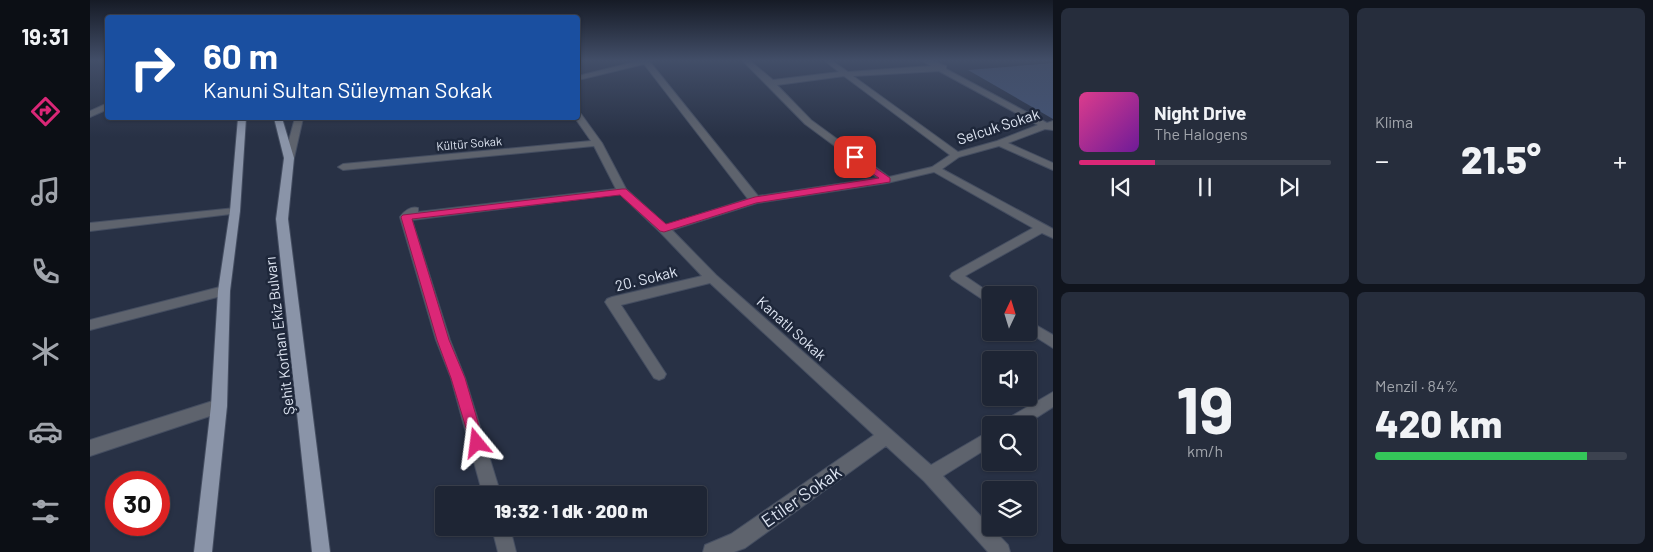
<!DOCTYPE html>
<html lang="tr">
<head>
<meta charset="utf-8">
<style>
  :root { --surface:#1e2534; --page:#262d3c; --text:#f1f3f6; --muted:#a1a5ac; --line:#3c424f; --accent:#db2777 }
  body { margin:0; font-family:Barlow,sans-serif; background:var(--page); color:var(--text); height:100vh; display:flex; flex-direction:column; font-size:19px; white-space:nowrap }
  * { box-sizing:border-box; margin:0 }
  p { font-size:16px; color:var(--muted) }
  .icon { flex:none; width:28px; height:28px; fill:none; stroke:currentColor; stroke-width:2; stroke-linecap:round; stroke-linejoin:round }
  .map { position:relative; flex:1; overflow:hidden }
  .sheet { display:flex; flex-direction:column; gap:8px; padding:8px; background:#10141d; width:600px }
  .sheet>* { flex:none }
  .hud { position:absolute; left:15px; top:15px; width:475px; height:105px; border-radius:5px; box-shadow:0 1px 4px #0004,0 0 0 1px var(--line); background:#1a4fa0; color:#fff; overflow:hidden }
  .needle { width:32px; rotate:4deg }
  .fabs { position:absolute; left:892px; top:286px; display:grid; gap:10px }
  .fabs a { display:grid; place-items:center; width:55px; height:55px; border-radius:5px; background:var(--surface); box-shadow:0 1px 4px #0004,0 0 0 1px var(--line); font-size:25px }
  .speed { position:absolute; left:15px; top:471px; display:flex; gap:10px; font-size:25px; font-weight:700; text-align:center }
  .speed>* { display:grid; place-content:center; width:65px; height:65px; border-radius:50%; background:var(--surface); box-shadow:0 1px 4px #0004,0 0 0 1px var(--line); line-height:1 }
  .speed .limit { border:8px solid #d22; background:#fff; color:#111 }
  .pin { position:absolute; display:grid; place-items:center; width:42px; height:42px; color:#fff; margin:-21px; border-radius:10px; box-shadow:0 2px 8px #0006 }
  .me { position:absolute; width:55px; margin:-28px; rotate:344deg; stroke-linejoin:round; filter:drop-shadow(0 0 4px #0008) }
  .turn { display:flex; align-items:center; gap:18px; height:105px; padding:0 15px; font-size:22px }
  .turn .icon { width:65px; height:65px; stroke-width:2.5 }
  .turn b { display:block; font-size:35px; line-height:42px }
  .big { font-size:38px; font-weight:800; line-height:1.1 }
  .sheet .card { flex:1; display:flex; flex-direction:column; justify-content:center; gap:8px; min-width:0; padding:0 18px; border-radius:8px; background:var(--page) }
  .sheet .dial { align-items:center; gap:0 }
  .dial b { font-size:65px; line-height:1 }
  .song { display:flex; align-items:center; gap:15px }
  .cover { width:60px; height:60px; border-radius:8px; background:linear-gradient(135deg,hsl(330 70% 55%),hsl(280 70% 35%)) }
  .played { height:5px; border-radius:2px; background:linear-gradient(90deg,var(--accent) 30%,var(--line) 30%) }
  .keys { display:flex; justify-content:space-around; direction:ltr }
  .heat { display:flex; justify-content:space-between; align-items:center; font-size:28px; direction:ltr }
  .charge { height:8px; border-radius:4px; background:linear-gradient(90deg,#34c759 84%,var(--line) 0) }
  .sheet .tiles { flex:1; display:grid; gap:8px; grid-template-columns:repeat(2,1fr) }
  .trip { position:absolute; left:345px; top:486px; width:272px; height:50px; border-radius:5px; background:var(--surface); box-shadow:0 1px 4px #0004,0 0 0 1px var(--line); font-weight:800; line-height:50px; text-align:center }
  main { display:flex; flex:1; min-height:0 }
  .tab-bar { display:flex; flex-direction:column; width:90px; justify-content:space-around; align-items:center; background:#0c0f15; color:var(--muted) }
  .tab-bar .icon { width:35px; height:35px }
  .tab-bar .on { color:var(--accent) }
  .tab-bar b { font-size:22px; color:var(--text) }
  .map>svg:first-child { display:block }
</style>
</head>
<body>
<main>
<nav class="tab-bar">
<b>19:31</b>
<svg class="icon on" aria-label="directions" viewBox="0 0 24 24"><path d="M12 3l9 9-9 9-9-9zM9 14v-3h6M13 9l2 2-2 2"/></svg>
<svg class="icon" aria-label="music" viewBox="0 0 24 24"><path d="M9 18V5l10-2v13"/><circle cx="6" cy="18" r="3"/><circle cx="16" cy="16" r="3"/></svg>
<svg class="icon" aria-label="phone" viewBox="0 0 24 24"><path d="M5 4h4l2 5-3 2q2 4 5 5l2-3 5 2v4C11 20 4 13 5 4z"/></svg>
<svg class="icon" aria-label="climate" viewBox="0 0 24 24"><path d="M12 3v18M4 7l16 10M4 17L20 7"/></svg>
<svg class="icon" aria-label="car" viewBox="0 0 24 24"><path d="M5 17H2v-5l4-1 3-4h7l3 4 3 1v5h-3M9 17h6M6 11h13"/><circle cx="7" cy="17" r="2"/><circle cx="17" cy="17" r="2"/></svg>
<svg class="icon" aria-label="filters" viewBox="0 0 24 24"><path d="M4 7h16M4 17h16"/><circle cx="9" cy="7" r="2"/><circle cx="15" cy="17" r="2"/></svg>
</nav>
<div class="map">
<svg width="963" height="552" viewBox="0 0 963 552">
  <rect width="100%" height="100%" fill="#283145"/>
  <path fill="#445475" d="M963 63V119L878 70Z"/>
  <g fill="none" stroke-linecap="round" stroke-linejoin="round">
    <defs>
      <path id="minor" d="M553 60H562L560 62 668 196 788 178 715 124 652 60H659L683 80 749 72 734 60H741L758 72 841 66 831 60H840L856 66V69L957 123 963 121V130L955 129 918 143 963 163V170L909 146 869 157 852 169 963 229V238L952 233 875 276 903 295H901V305L862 279 860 276 862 273 943 228 844 172 797 183 667 203 582 230 626 275 841 465 901 430V446L853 476 918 545 920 552H898L834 481 796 446 655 548 644 552H613L615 545 641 534 784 435 620 283 531 305 576 374 574 378 569 380 564 378 515 302 517 299 522 297 612 276 570 232 530 194 322 220 360 340 375 378 411 495H393L361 378 346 340 310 217C314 211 321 206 328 208V212L526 189 504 146 253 170 248 167 253 164 501 141 485 118H488V113L491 114 512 143 536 189 576 225 658 199 554 64 488 80V76ZM849 71 948 125 907 141 868 152 763 76ZM754 76 860 155 842 167 799 177 721 120 687 85Z
        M18 103V109L0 117V111Z
        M205 118H213L204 158 199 161 194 158Z
        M145 208 149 209 150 211 149 213 0 231V223Z
        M134 286 139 288 140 291 139 294 0 330V320Z
        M939 321 963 335V348L938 332Z
        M963 392V407L935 425H913L915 420Z
        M129 399 135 401 137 406 135 411 0 456V440Z
        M402 528H420L426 552H408Z"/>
      <path id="major" d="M148 118H156L150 211 140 291 137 406 122 552H104L121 406 128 291 140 211Z
        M184 118H192L204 158 198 219 240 552H222L186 219 194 158Z"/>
    </defs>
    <use href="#minor" stroke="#454e61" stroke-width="2"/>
    <use href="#major" stroke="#454e61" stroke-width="2"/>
    <use href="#minor" fill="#5e636d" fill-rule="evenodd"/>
    <use href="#major" fill="#8a94a8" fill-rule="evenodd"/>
  </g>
  <linearGradient id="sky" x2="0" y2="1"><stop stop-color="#161b26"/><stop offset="0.44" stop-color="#424e68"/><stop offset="1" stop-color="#424e68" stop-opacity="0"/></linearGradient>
  <rect width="963" height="137" fill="url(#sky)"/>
  <path fill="#db2777" stroke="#8e194d" d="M765 154 800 178V182L666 203 574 232 570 231 530 195 322 219 359 340 375 378 394 443 392 448 387 450 382 448 361 378 347 340 311 217 313 215 532 189H536L576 224 665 197 789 178 762 159 761 157Z"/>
  <g text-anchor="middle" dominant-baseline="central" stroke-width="5" stroke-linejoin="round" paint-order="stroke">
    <g font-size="12" fill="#dee5f2" stroke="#1e273a">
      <text transform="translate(379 143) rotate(-5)">Kültür Sokak</text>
    </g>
    <g font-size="15" fill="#dee5f2" stroke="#1e273a">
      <text transform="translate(908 126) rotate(-18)">Selcuk Sokak</text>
      <text transform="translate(556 278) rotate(-14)">20. Sokak</text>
      <text transform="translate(702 328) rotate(42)">Kanatlı Sokak</text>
      <text transform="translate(189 336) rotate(-97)">Şehit Korhan Ekiz Bulvarı</text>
    </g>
    <g font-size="18" fill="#dee5f2" stroke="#1e273a">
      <text transform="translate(711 496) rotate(-35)">Etiler Sokak</text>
    </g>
  </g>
</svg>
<div class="fabs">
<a><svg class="needle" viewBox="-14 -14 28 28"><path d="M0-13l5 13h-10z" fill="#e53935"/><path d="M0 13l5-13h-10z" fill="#a1a5ac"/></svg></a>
<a><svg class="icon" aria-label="sound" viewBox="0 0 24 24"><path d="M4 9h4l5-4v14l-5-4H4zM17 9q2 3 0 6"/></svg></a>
<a><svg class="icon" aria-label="search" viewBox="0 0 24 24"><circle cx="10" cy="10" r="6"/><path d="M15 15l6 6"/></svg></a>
<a><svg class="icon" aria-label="layers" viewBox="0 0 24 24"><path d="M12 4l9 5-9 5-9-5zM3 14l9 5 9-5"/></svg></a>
</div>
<div class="speed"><div class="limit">30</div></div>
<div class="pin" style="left:765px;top:157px;background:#d93025"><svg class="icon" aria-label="arrive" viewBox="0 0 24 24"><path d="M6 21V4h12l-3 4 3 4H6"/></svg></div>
<svg class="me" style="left:387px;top:443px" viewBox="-20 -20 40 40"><path d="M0-17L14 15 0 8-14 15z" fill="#db2777" stroke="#fff" stroke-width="4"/></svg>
<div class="trip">19:32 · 1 dk · 200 m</div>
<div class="hud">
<div class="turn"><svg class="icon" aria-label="right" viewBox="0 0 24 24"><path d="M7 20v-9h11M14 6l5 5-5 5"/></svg><div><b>60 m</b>Kanuni Sultan Süleyman Sokak</div></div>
</div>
</div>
<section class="sheet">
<div class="tiles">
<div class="card">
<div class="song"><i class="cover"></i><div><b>Night Drive</b><p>The Halogens</p></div></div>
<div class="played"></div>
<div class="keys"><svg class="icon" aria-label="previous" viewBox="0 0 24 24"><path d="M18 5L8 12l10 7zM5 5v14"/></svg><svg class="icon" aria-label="pause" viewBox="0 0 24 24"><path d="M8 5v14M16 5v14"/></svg><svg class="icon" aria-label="next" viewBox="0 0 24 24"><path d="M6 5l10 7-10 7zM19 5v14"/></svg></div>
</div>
<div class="card"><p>Klima</p>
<div class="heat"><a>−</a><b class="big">21.5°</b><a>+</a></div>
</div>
<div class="card dial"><b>19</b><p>km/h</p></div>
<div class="card"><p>Menzil · 84%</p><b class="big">420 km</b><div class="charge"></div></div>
</div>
</section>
</main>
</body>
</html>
